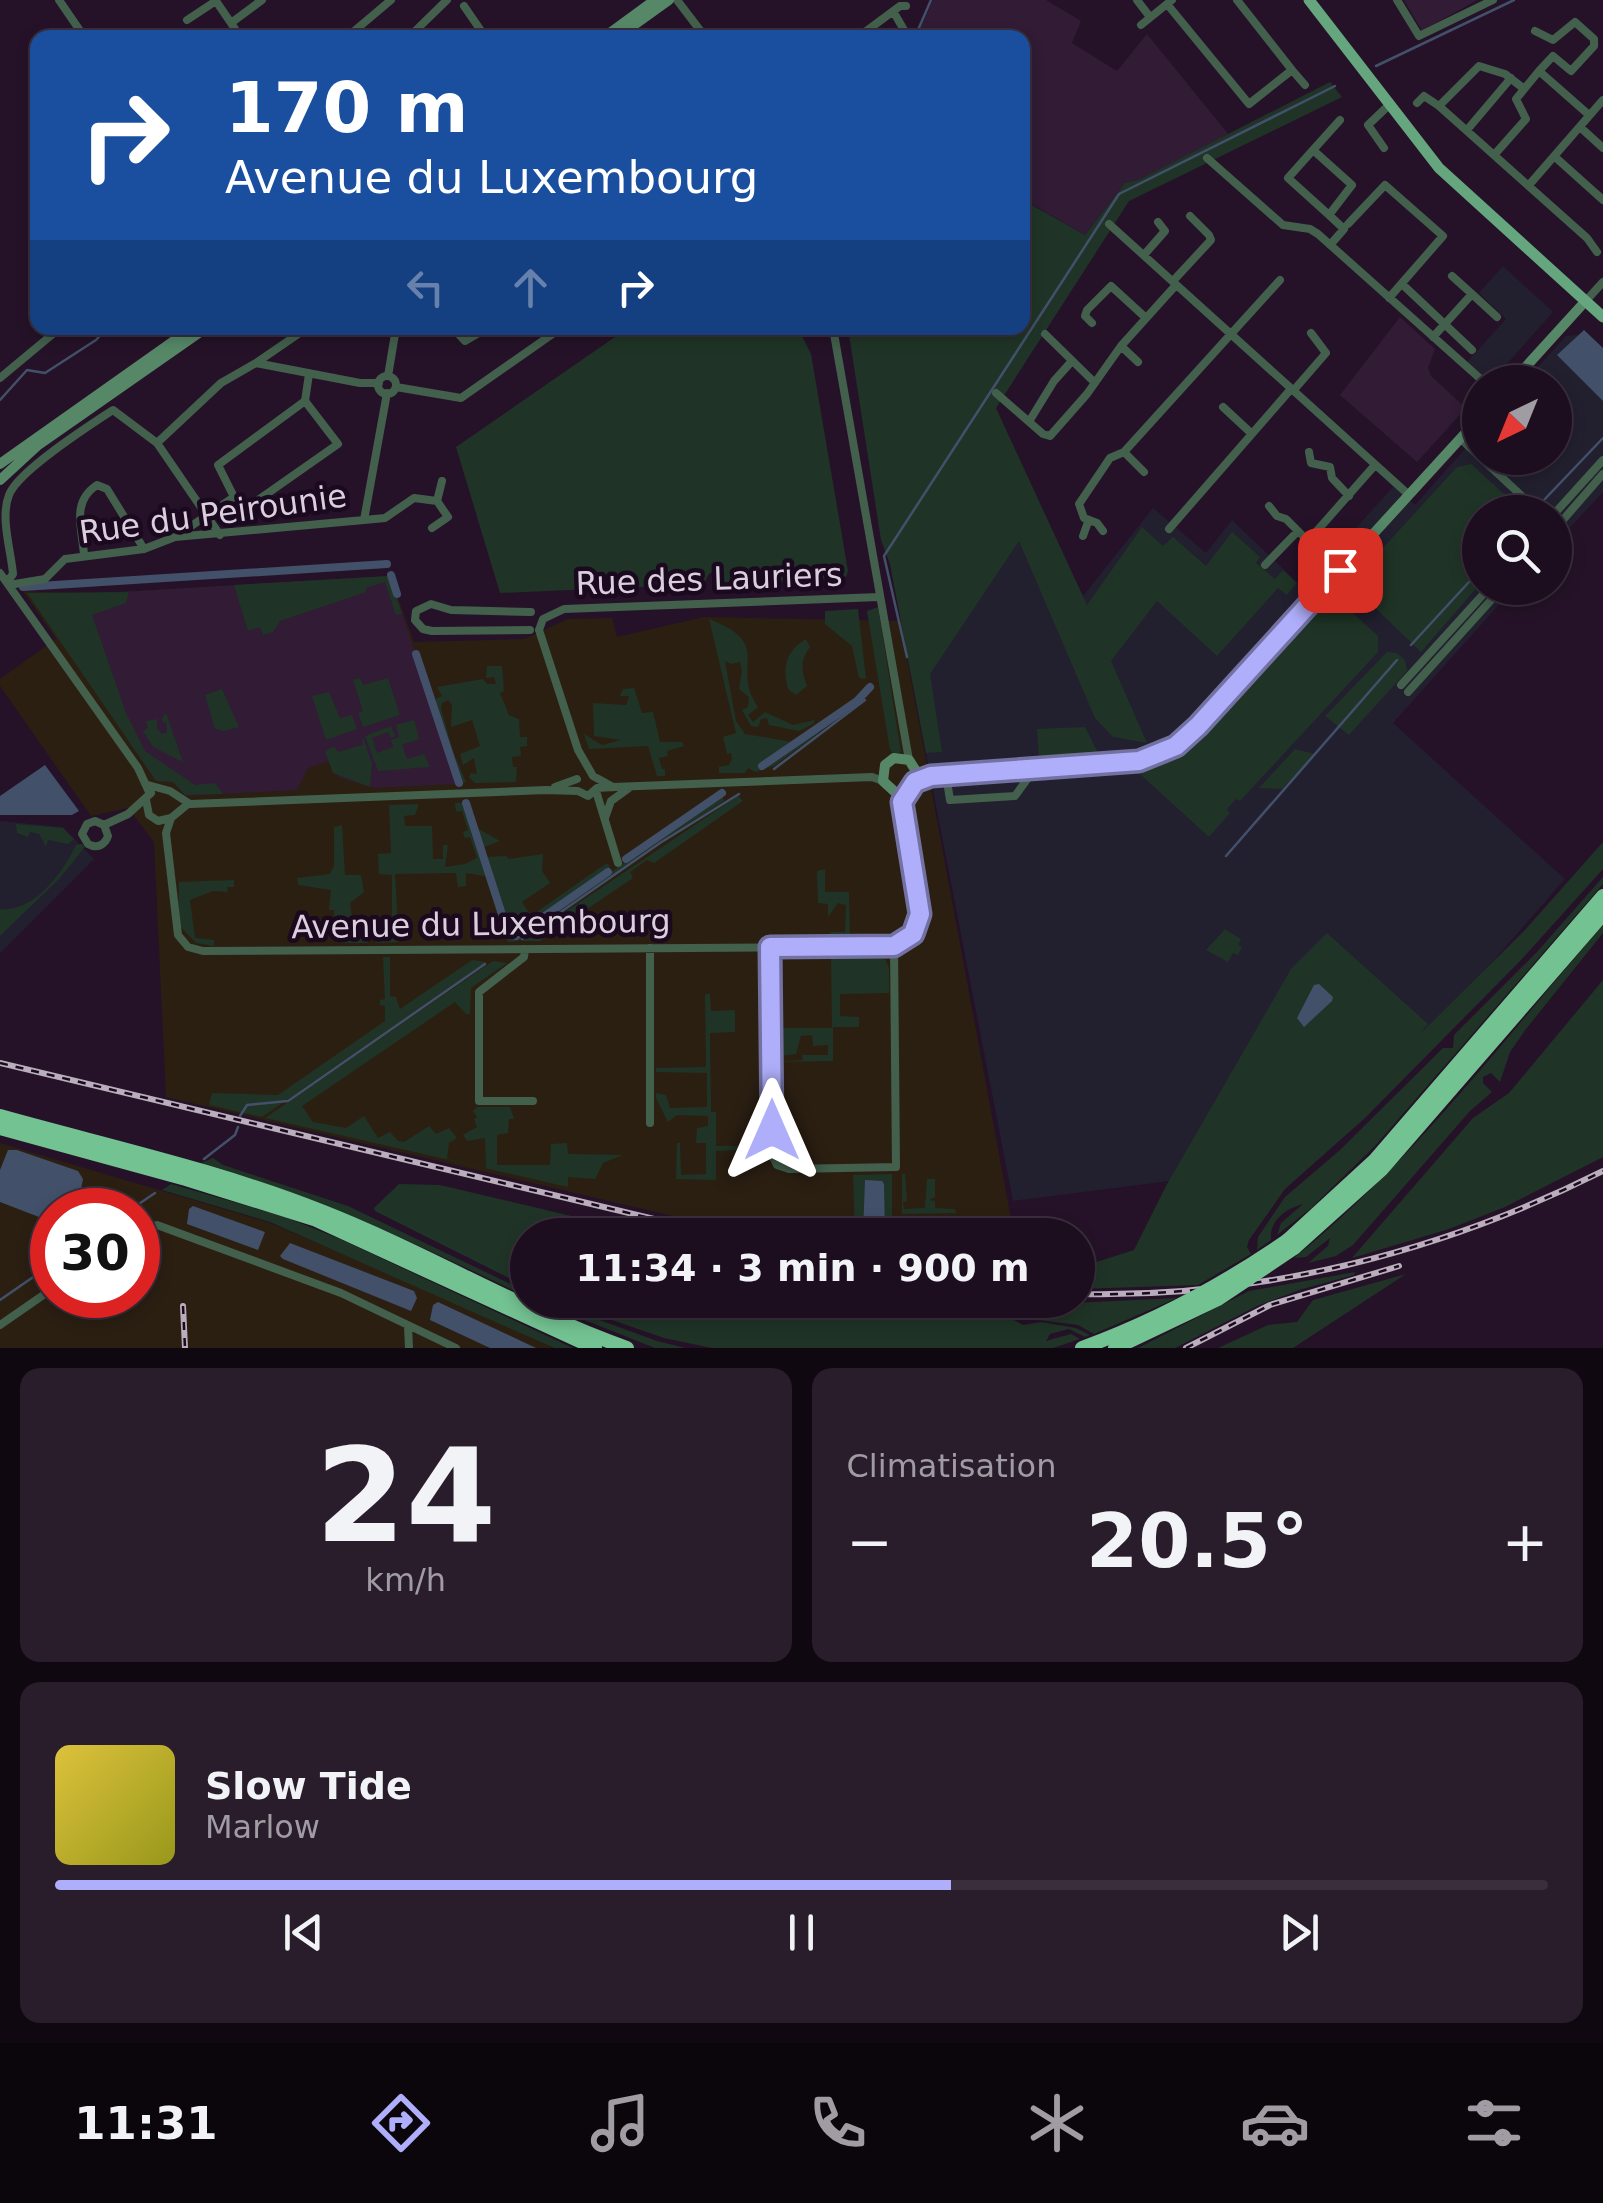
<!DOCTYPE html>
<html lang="fr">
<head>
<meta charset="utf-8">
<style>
  :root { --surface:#1c0e1e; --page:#291c2b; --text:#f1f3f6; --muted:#a09ca4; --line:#3a2e3c; --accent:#afaefa }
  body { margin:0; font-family:"DejaVu Sans",sans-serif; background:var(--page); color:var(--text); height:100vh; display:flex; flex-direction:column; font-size:38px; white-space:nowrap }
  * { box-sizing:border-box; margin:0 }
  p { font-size:32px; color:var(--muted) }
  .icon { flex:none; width:55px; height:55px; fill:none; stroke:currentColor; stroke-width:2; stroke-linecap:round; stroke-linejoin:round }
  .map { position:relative; height:1348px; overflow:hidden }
  .sheet { display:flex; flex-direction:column; gap:20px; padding:20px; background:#0f0810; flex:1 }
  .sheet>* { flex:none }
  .hud { position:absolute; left:30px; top:30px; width:1000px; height:305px; border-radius:20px; box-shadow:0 5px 15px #0003,0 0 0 2px var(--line); background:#1a4fa0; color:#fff; overflow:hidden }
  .needle { width:65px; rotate:223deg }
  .tools { position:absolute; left:1462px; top:365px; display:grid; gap:20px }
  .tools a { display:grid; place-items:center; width:110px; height:110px; border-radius:50%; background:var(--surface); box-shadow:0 5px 15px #0003,0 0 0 2px var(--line); font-size:50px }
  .speed { position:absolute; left:30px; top:1188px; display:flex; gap:20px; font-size:50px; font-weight:700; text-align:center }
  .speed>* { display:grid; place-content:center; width:130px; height:130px; border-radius:50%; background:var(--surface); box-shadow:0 5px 15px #0003,0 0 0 2px var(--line); line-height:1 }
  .speed .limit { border:15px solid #d22; background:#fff; color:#111 }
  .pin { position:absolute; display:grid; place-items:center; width:85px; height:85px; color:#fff; margin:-42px; border-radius:20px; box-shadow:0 5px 15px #0006 }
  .me { position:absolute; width:110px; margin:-55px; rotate:0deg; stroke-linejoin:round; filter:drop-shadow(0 0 8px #0008) }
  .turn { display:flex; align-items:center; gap:35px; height:210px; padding:0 30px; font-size:45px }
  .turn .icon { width:130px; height:130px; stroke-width:2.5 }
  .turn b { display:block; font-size:70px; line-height:85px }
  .lanes { display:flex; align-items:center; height:95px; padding:0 30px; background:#0003; justify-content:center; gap:50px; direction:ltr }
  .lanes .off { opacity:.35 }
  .big { font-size:75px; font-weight:600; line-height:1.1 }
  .sheet .card { flex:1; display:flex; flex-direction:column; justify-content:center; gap:15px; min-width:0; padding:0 35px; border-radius:20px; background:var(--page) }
  .sheet .dial { align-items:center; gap:0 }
  .dial b { font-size:130px; line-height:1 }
  .song { display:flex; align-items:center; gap:30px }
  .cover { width:120px; height:120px; border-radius:15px; background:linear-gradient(135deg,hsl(50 70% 55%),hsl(60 70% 35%)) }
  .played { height:10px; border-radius:5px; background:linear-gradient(90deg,var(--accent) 60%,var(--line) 60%) }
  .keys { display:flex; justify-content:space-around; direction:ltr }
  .heat { display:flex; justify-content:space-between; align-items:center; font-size:55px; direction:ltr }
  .sheet .tiles { flex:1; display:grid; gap:20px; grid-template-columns:1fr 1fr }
  .card:last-child { grid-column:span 2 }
  .trip { position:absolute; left:510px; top:1218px; width:585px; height:100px; border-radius:50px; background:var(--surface); box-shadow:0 5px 15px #0003,0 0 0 2px var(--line); font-weight:600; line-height:100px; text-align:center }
  .menu { display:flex; height:160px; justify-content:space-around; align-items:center; background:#0b060c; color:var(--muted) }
  .menu .icon { width:70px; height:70px }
  .menu .current { color:var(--accent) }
  .menu b { font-size:45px; color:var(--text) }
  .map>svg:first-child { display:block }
</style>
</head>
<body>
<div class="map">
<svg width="1603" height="1348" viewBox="0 0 1603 1348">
  <rect width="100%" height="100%" fill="#251228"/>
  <path fill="#221f2f" d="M1503 266 1553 312 1491 382 1467 362 1506 319 1479 293Z
    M1586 334 1603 353V492L1555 544V512H1480V588H1514L1393 723 1565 879 1431 1032 1328 941 1170 1181 1013 1201 900 621 990 411 1083 596 1153 508 1206 553 1232 520 1302 587 1394 486 1415 505 1480 432V458H1555V382H1524L1566 336Z
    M0 821 63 827 94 859 0 953Z"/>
  <path fill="#2b1f12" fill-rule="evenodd" d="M390 576 414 642 524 639 568 619 612 618 617 637 704 617 900 621 1014 1235H754L166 1097 154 842 128 808 91 816 0 686V679L56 639 23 591 85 594Z
    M0 1143 270 1223 463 1305 553 1348H0ZM52 1210H138V1295H52Z"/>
  <path fill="#311b35" d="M933 0H1046L1081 21 1072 43 1117 71 1147 34 1229 135 1140 179 1125 183 1085 235 1023 199 1022 38H916Z
    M1404 0H1477L1422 31Z
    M1400 317 1435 349 1428 368 1431 376 1466 408 1417 462 1340 395Z
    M390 576 458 784 374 788 338 777 328 761 308 768 297 790 185 796 175 783 156 780 130 744 85 594Z"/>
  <path fill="#1f3426" d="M1330 82 1342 97 1129 201 996 408 1087 605 1142 527 1163 546 1173 537 1206 566 1232 532 1260 557 1256 563 1275 579 1283 570 1297 583 1287 595 1278 588 1217 656 1157 601 1111 661 1147 743 1113 737 1095 718 1019 541 930 674 942 752 926 753 890 564 881 540 848 328H1022L1023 200 1085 235 1125 183 1140 179Z
    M628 328H798L811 354 848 571 846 577 724 585 720 566 708 575 704 584 500 593 456 447Z
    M1471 464 1524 512H1480V584L1421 652 1372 605 1360 573 1457 467Z
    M390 576 402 614 396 615 385 582 366 588V592L280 621 273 632 263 635 260 627 248 631 234 585Z
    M129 592 126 603 92 615 126 713 145 751 195 785 215 783 223 794 185 795 173 782 156 781 27 593Z
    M1332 594 1378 636V652L1240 801 1236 799 1227 809 1230 813 1209 837 1141 775 1146 767 1172 759 1200 740Z
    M878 607 901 752 894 754 890 750 867 611Z
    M858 609 866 679 859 678 852 646 825 624V611Z
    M709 619C776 645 729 665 758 707L748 715 753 722 765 712 793 725 815 720 813 724 799 731 769 725 767 718 761 719 758 727 751 726 742 710 748 707 749 697 739 689 742 671 740 662 731 664 725 661 736 721 745 734 793 742 817 730 819 733 774 766 755 772 748 768 745 773H719V767L729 765 732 759 731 753 727 754 723 737 736 733Z
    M806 639 810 647C800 661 801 670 807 686L796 695 788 689C782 668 786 650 806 639Z
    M1387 652 1397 653 1405 660 1407 671 1349 735 1325 716Z
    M487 666H502L504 691 500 693 509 715 519 719 520 737H527V746L520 747 521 756 512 757 513 767H517L516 782 475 783 469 777 471 773 477 774 474 758 463 765 460 754 480 746 472 720 451 727 452 705 448 700 442 703 441 709 453 751 466 782 461 783 435 705 436 699 442 696 437 687 483 679 487 684H496L494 677 486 678Z
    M360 678 363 685 388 678 400 715 363 727 358 713 363 711 353 680Z
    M634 688 642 713 653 712 660 742H682L684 746 667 751 668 756 659 758 662 769H665V776H657L648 746 589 749 584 734 602 745 621 740 594 736 593 703 626 705 629 696H620L623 689Z
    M222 689 239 727 224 731 215 729 205 695Z
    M329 692 340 718 352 715 357 729 326 740 312 696Z
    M166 713 183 762 153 747 143 731 148 728 146 721 157 719V728L162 734 167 732 166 722 163 723 162 718Z
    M414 720 421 745 419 739 402 745 407 759 424 754 430 767 378 771 365 736 391 726 395 736 391 738 388 732 372 738 377 753 393 747 391 740 399 737 396 725Z
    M1085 727 1098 753 1039 757 1037 729Z
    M363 737 372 764 370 787 333 773 325 752 334 746 338 752 362 745Z
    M1295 749 1315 754 1282 789 1259 788Z
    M722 796 724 801 658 843 518 941 508 942 485 876 466 873V886L458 887 456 873 395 874 399 942 375 943 392 919V875L379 874 378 854 391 853 389 805 419 804 415 815 404 816 405 826H432L433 859H443V845H448L445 867 465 864 477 858 470 837 465 838 463 832 468 830 462 811 456 812 455 803H464L508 934 516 937Z
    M738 796 743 801 654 863 647 860 630 872 633 878 540 941H522Z
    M469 802 477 828 500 841 484 847 487 857 506 856 509 859 543 854 542 871 550 883 522 902 531 916 598 869 608 863 610 869 516 934 510 932Z
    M16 824 63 828 74 839 68 844 48 840 46 847 39 834 30 832 28 837 17 833Z
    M342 825 345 875H361L364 892 350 903 353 923 364 926 368 943H340L334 932V910H329L331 890 298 885 297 878 330 874 334 866V827Z
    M1603 842V869L1521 960 1365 1118 1285 1189 1249 1240 1247 1247 1251 1254 1198 1285 1078 1289V1268L1134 1250 1166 1186 1291 969 1327 933 1428 1024 1422 1032 1523 932Z
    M82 844 85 847 59 879 0 936V909C34 913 63 872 76 845Z
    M825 869V892H849L850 938 829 939 830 932H845L846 905 838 903 828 917V904L818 903 817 871Z
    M1603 877V884L1375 1146 1310 1209 1277 1235 1281 1223 1303 1204C1289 1208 1269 1218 1271 1240L1257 1250 1258 1237 1285 1197 1340 1150 1443 1048H1453L1454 1035 1536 953Z
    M234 880V887H227L228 892 213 891 190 900 195 938 214 940V946L196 943 178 924 179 882Z
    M1603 925V933L1526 1029 1510 1052 1500 1082 1491 1073 1483 1077V1083L1492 1092 1470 1111 1353 1245 1336 1256 1308 1263 1328 1246 1330 1238 1306 1257 1294 1258C1412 1163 1504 1039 1603 925Z
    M1225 929 1241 939 1238 945 1242 947 1238 955 1233 953 1228 962 1206 950Z
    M831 956 885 959 889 968V993L840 994V1016L859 1017V1027H833V1061L778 1062 803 1060 802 1055H828V1045L813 1046 812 1035 801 1036 796 1054 778 1056 777 1028H832Z
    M383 957H390V996L396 997 400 1009 472 960 486 962 262 1117 209 1105 212 1093 278 1095 385 1021V1006L380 1005V1000L385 999Z
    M493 961 507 963 471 988 470 1014H466L455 1002 302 1106 313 1122 346 1128 364 1116 378 1138 390 1132 398 1141 404 1142 429 1126 436 1134 449 1128 457 1138 449 1143 447 1159 486 1168 485 1138 467 1141 463 1135 477 1127 474 1119 477 1117 473 1111 477 1107H510L514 1119H509L508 1133 497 1135V1165H550L551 1144 567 1143 568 1154 623 1155 603 1163 595 1179 568 1177V1187L265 1118Z
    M1603 980V1157L1505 1207 1449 1229 1352 1258 1473 1118 1509 1093Z
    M705 994H710L711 1011 735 1010V1032L710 1033 711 1112H716V1146H766V1149L716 1151V1180L676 1179 677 1143H680L681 1175 706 1174V1143H696L697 1128 708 1126V1116L677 1115 668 1122 656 1098V1093L666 1095 670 1108 707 1107V1073L656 1072V1068L706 1067Z
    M213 1158 223 1165 348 1206 527 1292V1297C419 1245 317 1196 201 1163Z
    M892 1174V1235H810V1230L855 1232 853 1175Z
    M902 1174H905L907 1201 903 1202 904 1209 925 1208 927 1179H935V1197L929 1200 935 1201V1208L955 1209 956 1213 902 1214Z
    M171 1184 285 1217 340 1239 573 1348H554L270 1222 162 1190Z
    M399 1184 440 1185 652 1235H528L527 1287 375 1211 374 1208Z
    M1355 1272 1354 1275 1302 1289 1257 1306 1175 1348H1138L1249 1291Z
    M1406 1274 1293 1348H1218L1268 1325 1297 1322 1313 1300Z
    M1177 1298 1094 1334 1078 1325 1024 1318 1023 1300 1073 1303Z
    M534 1300H545L657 1341 685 1348H655Z
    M554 1300H952L987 1306 1023 1325 1041 1322 1076 1328 1090 1335 1085 1337 1069 1329 1050 1334 1046 1341 1071 1334 1080 1339 1053 1348H712L664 1338Z"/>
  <path fill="#42506a" d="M1584 330 1603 348V401L1557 355Z
    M45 765 79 811 72 815H0V796Z
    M1319 984 1333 997 1332 1001 1304 1027 1297 1018 1314 985Z
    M8 1150H17L78 1171 83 1179 77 1210H52V1222L0 1202V1170Z
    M865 1180 882 1181 884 1184 885 1235H863Z
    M193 1206 265 1232 258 1250 187 1224 189 1209Z
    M290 1243 414 1291 417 1298 411 1311 283 1259 280 1256Z
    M438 1302 536 1348H490L430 1320 433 1305Z"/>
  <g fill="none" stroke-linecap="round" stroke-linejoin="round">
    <path stroke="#42506a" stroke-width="2.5" d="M918 30 931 0
      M1376 66 1514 0
      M0 400 27 370 45 373 96 340 107 328
      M1544 500 1603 438
      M1411 645 1480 570
      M907 657 884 556 1119 194 1335 86
      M774 769 865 700
      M1226 856 1397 660
      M522 939 660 843 739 794
      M240 1116 247 1105 288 1101 485 964
      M204 1159 235 1135 238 1127
      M130 1210 155 1193
      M0 1300 52 1264"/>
    <path stroke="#42506a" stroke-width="8" d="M391 575 397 594
      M23 587 387 564
      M416 654 459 783
      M762 766 857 701 870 687
      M466 803 508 933 516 936 608 872
      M626 859 722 793"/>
    <path stroke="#42604c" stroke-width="8" d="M59 0 85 38
      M677 0 706 38
      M1137 0 1150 17
      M1397 0 1419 36 1493 0
      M1167 4 1249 104 1292 70 1237 0
      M464 6 486 38
      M893 11 904 30 901 38
      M187 20 216 1 231 23
      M1141 25 1172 0
      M1535 31 1553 40 1575 22 1594 39V46L1571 71 1553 56 1539 71 1589 115
      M241 38 231 23 262 0
      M332 38H337
      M346 38 391 0
      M408 38 447 0
      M857 38 900 6H906
      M1292 70 1305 85
      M1523 88 1505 74 1479 66 1439 106 1587 238 1597 252
      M1417 103 1424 96 1439 106
      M1580 127 1603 148
      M1467 130 1511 78
      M1384 148 1368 125 1389 105
      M1313 150 1340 120
      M1495 154 1526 119 1516 99 1539 71
      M1554 156 1603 200
      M1207 158 1283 225 1310 229 1318 234 1484 382
      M1529 185 1603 100
      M1329 215 1288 178 1313 150 1352 185 1329 215 1344 229 1330 245
      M1109 224 1409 495
      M1348 224 1385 185 1443 236 1389 298
      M1144 255 1165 231 1158 222
      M1452 276 1472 294
      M1173 281 1211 240 1209 235 1190 216
      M1402 284 1472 350
      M1583 304 1603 282
      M1092 323 1085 316 1087 310 1111 286 1146 318
      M453 328 465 341 487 328
      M817 328H818
      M833 328 909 760
      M1045 334 1094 382
      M1433 337 1472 294 1497 317
      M1121 346 1138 362
      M256 363 307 328
      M388 376 396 328
      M378 385a9 9 0 1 1 18 0a9 9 0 1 1-18 0Z
      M0 378 60 328
      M396 387 461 398 561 328
      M1293 391 1326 353 1311 333
      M996 393 1043 434 1050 436 1087 394 1121 346 1176 285
      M1223 407 1251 433
      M1030 420 1054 381 1071 362
      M1461 439 1480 457
      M157 443 221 383 256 363 360 383H379
      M1124 452 1144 472
      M1309 452 1311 463 1330 467 1332 478 1349 496
      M1481 458 1539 512
      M234 497 251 505 338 444 305 401 309 374
      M437 501 442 481
      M1269 506 1277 516 1286 519 1308 541
      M1555 513 1603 460
      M364 520 385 518 414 498 437 501 448 517 432 528
      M1169 529 1291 389
      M1555 529 1603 474
      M1103 531 1097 523 1084 518 1079 504 1110 458 1124 452 1280 280
      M1083 536 1088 522
      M175 537 234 497 218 465 305 401
      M84 555C82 528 71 502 97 485L107 489 144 549
      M1265 565 1298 531
      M1340 570 1308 541 1375 465
      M0 573 138 768 150 794
      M7 582 13 574C11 550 0 518 9 495 18 471 90 425 113 410L157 443 220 535
      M9 585 45 579 65 559 144 549 175 537 364 520 387 393
      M530 630 432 631 423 629 415 620 416 611 431 604 451 610 531 612
      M539 630 543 619 564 609 879 597
      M539 630 578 750 593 776 613 787
      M1401 685 1489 588
      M1408 692 1502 588
      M946 775 950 800 1015 796 1034 770
      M148 785 170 791 190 804 546 790 578 791 588 796 597 788 613 787 872 777 883 781
      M555 787 577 779
      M596 791 618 863
      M146 800 149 815 158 821 171 818 188 804
      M171 818 166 833 178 935 188 947 203 951 864 947C890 946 908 946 920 920L903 802
      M605 818 611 801 629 788
      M104 825 108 836C105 845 97 849 88 844L82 834 87 824 95 821 104 825 128 814 151 793
      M770 947 771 1153 777 1165 789 1169 896 1167 894 946
      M525 949 524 957 479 992V1101H533
      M650 1123V948
      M138 1230 157 1225 341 1293 456 1348
      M0 1325 52 1289
      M408 1326 409 1348"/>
    <path stroke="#568868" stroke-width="10" d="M603 38 655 0
      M616 38 669 0
      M1512 382 1581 306
      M0 464 192 328
      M0 480 37 446 206 328
      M916 771 937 776 1139 761 1176 745 1197 727 1480 417
      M915 783 916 771 909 760 894 758 885 765 883 781 895 792C908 793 917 782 929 777"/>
    <path stroke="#65a67e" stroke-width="11" d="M1309 0 1439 168 1603 317"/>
    <path stroke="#73c291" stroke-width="14" d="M0 1116C107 1146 218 1170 321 1211 426 1252 522 1311 627 1348
      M0 1128 186 1179 314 1219 595 1348
      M1288 1240 1374 1161 1603 896
      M1294 1248 1382 1169 1603 914"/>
    <defs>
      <path id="rail" d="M0 1063 721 1235
        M1078 1294C1261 1298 1440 1253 1603 1171
        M183 1306 185 1348
        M1186 1348 1270 1305 1399 1266"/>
    </defs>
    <use href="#rail" stroke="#baadbc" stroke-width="6"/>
    <use href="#rail" stroke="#1b091f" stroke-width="2.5" stroke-dasharray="8" stroke-linecap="butt"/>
    <path stroke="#73c291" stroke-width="14" d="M1082 1348C1156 1321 1223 1285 1288 1240
      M1115 1348 1218 1299 1294 1248"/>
  </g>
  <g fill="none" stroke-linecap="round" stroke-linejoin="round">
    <defs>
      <path id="route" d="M772 1130 770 947 894 946 913 934 920 914 902 802 915 782 931 776 1139 761 1176 746 1198 726 1340 570"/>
    </defs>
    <use href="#route" stroke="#7271a2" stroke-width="25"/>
    <use href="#route" stroke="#afaefa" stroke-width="18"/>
  </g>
  <g text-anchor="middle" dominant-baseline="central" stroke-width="9" stroke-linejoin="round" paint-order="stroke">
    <g font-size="32" fill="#dbcfdd" stroke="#1b091f">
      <text transform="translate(213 514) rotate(-8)">Rue du Peirounie</text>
      <text transform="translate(709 579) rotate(-2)">Rue des Lauriers</text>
      <text transform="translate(481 924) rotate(-1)">Avenue du Luxembourg</text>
    </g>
  </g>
</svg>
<div class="tools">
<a><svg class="needle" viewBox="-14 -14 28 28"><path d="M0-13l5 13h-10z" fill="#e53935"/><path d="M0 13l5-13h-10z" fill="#a09ca4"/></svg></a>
<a><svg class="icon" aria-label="search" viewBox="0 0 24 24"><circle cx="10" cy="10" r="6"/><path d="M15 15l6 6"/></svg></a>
</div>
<div class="speed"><div class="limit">30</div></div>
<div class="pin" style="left:1340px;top:570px;background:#d93025"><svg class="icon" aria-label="arrive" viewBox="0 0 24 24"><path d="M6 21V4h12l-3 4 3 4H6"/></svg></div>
<svg class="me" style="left:772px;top:1130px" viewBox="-20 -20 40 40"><path d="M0-17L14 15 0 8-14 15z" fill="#afaefa" stroke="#fff" stroke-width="4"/></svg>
<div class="trip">11:34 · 3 min · 900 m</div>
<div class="hud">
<div class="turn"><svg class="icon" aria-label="right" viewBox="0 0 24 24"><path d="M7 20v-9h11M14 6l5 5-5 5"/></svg><div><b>170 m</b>Avenue du Luxembourg</div></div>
<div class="lanes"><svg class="icon off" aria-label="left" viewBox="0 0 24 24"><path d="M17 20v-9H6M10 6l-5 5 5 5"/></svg><svg class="icon off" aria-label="ahead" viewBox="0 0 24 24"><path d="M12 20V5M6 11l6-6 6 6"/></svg><svg class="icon" aria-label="right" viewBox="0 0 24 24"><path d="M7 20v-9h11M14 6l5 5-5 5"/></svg></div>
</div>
</div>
<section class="sheet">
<div class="tiles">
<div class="card dial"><b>24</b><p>km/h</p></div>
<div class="card"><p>Climatisation</p>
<div class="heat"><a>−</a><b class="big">20.5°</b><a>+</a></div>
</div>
<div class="card">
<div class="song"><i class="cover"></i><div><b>Slow Tide</b><p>Marlow</p></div></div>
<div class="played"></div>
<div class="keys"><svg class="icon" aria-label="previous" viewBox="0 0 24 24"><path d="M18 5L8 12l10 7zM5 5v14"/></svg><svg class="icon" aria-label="pause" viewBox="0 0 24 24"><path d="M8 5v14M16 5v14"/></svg><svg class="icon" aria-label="next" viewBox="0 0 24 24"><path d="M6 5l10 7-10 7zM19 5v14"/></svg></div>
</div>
</div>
</section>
<nav class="menu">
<b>11:31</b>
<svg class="icon current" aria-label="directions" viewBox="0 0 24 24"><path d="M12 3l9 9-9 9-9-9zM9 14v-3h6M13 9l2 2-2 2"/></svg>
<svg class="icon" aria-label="music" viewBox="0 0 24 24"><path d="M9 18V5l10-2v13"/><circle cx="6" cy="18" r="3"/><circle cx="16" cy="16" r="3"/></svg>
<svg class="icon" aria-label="phone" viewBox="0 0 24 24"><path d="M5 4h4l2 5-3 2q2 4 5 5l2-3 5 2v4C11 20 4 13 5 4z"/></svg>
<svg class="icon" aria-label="climate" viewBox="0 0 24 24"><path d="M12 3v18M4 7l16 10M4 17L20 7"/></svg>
<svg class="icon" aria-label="car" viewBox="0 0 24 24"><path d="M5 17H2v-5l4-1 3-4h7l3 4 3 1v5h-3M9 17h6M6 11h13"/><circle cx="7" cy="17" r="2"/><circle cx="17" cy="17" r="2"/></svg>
<svg class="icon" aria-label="filters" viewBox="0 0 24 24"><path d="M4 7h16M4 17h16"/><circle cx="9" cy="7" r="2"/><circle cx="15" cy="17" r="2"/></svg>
</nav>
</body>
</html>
